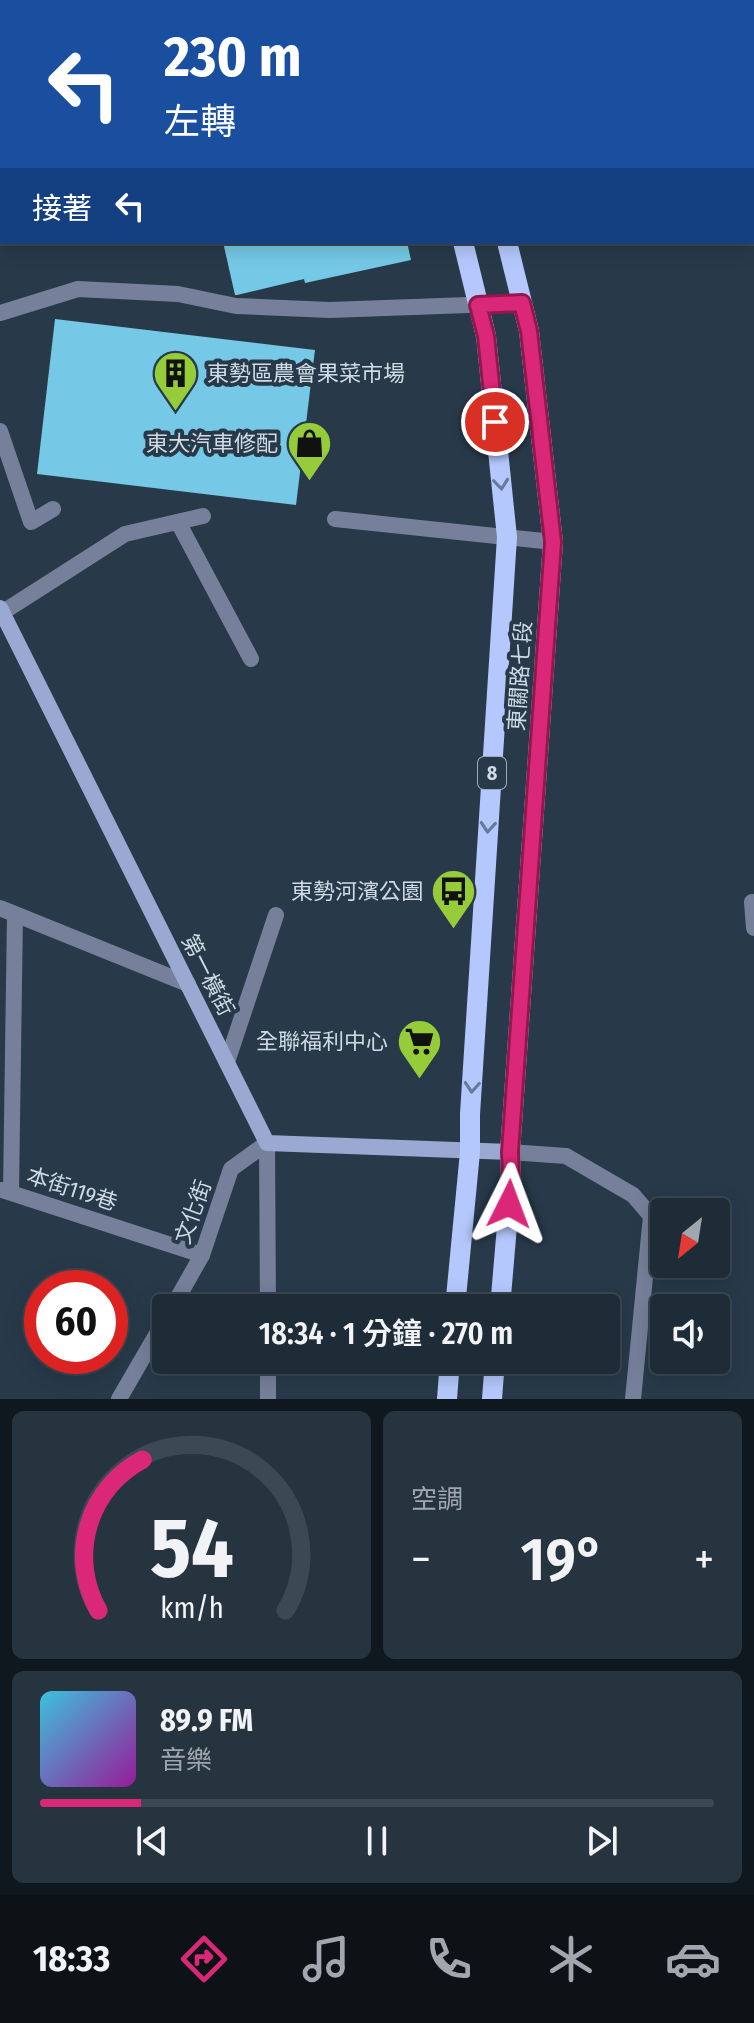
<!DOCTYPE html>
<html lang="zh-TW">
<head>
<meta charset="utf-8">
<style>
  :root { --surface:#1e2c38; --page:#263440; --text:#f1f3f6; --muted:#a1a7ae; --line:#3c4853; --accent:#db2777 }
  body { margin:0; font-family:"Fira Sans Condensed","Noto Sans TC",sans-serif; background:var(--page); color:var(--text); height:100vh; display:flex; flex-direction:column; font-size:30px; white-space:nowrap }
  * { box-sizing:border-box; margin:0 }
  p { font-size:26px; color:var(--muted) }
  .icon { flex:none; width:44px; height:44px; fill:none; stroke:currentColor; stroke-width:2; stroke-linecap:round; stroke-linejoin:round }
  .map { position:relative; height:1399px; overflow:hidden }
  .drawer { display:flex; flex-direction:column; gap:12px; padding:12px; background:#10181f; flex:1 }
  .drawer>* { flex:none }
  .hud { position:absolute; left:0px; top:0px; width:754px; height:244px; box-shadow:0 4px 20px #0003,0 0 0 2px var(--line); background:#1a4fa0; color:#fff; overflow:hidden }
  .needle { width:52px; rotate:210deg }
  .fabs { position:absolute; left:650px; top:1198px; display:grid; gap:16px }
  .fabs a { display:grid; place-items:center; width:80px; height:80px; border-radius:8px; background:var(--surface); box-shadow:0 4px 20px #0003,0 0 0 2px var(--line); font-size:40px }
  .speed { position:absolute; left:24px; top:1270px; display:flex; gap:16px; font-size:40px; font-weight:700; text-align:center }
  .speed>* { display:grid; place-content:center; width:104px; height:104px; border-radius:50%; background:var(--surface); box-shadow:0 4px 20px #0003,0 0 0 2px var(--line); line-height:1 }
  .speed .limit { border:12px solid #d22; background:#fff; color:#111 }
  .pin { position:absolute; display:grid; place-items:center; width:68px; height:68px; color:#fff; margin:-34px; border:4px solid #fff; border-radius:50%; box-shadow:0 2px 8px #0007 }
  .me { position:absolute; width:88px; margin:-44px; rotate:3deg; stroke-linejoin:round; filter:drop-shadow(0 0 6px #0008) }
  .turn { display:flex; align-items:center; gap:28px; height:168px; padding:0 32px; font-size:36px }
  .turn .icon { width:104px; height:104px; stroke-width:2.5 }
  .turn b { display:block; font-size:56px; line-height:68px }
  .then { display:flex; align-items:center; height:76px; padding:0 32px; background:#0003; gap:16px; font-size:30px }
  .big { font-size:60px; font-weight:600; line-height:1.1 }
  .drawer .widget { flex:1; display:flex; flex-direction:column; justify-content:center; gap:12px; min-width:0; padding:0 28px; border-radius:12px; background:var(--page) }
  .drawer .dial { align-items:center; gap:0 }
  .dial svg { height:208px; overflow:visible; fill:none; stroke:var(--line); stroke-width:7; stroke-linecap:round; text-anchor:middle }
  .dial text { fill:var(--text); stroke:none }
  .song { display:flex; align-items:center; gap:24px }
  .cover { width:96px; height:96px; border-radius:12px; background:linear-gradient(135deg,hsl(190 70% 55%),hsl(300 70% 35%)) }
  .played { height:8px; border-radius:4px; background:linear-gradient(90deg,var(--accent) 15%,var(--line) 15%) }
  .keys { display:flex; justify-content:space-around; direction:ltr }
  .heat { display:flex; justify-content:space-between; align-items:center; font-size:44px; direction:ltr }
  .drawer .tiles { flex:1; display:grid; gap:12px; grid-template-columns:1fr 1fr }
  .widget:last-child { grid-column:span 2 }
  .trip { position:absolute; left:152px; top:1294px; width:468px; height:80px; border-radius:8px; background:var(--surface); box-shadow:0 4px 20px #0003,0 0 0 2px var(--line); font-weight:600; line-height:80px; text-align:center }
  .tab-bar { display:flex; height:128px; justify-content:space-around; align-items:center; background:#0c1216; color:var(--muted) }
  .tab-bar .icon { width:56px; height:56px }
  .tab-bar .on { color:var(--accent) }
  .tab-bar b { font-size:36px; color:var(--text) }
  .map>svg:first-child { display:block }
</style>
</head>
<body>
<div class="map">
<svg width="754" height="1399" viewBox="0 0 754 1399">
  <rect width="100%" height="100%" fill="#283a4a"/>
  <path fill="#75c9e6" d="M223 242H407L411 260 305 283 304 279 237 295H235Z
    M55 319 315 350 296 505 37 474Z"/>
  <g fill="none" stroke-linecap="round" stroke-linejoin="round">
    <path stroke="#77809a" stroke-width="16" d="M27 0V2
      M0 313 78 289 178 294 236 306 330 310 522 303
      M0 431 31 522 53 509
      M335 519 553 542
      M178 522 251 659
      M0 614 125 534 203 516
      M754 902H752L754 928
      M0 908 188 984
      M227 1062 276 915
      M510 1152 566 1156 633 1195 651 1216 633 1399
      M2 1190 202 1255
      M11 1192 15 914"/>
    <path stroke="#77809a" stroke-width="16" d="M267 1143 268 1308
      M172 1308 202 1255 231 1169 267 1143
      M268 1360V1399
      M119 1399 166 1318"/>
    <path stroke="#9aa9d2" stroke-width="16" d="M0 608 267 1143 510 1152"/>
    <path stroke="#b5c8fd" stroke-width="20" d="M404 0V2
      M448 0V2
      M455 1308 470 1152V1114L507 537 486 336 463 242
      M500 1308 511 1179 510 1152 553 542 529 331 507 242
      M447 1399 450 1360
      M492 1399 495 1360"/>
  </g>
  <defs><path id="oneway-chevron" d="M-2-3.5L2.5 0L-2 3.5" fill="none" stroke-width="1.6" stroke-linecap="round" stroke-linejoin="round" transform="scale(2)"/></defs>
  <g stroke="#677a9b">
    <use href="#oneway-chevron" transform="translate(501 484) rotate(84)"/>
    <use href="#oneway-chevron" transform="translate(488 827) rotate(94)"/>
    <use href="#oneway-chevron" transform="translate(472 1087) rotate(94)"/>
  </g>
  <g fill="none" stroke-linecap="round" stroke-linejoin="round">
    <defs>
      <path id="route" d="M495 422 486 336 478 305 522 303 529 331 553 542 510 1152 511 1179 509 1204"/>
    </defs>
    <use href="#route" stroke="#8e194d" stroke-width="20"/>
    <use href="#route" stroke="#db2777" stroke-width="14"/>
  </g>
  <defs>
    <symbol id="building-pin" viewBox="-11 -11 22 30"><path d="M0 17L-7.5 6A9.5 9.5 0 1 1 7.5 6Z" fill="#96cc39" stroke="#283a4a"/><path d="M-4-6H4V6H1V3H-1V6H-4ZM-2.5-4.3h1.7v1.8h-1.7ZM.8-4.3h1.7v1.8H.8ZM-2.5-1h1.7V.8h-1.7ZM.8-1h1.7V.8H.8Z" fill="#111"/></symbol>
    <symbol id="shop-pin" viewBox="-11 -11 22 30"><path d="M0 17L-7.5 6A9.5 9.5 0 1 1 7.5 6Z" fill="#96cc39" stroke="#283a4a"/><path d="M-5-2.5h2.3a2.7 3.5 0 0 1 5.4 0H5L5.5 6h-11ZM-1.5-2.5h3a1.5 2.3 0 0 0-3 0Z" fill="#111"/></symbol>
    <symbol id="bus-pin" viewBox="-11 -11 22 30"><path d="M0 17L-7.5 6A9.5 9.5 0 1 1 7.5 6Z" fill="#96cc39" stroke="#283a4a"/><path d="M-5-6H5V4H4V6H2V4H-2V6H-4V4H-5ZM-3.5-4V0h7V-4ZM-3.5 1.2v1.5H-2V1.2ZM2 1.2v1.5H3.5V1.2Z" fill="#111"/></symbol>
    <symbol id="supermarket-pin" viewBox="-11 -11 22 30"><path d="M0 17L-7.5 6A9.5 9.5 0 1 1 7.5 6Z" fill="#96cc39" stroke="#283a4a"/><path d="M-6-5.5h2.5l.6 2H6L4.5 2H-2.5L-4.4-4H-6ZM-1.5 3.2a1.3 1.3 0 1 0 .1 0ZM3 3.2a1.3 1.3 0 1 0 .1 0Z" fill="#111"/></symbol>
  </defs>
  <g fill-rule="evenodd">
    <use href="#building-pin" x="150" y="348" width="51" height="69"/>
    <use href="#shop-pin" x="284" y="418" width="51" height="69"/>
    <use href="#bus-pin" x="428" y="866" width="51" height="69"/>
    <use href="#supermarket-pin" x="394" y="1016" width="51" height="69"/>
  </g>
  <g text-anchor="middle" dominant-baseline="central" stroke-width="8" stroke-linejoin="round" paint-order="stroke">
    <rect fill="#283a4a" stroke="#9eabb6" stroke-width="2" x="478" y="757" width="28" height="32" rx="6"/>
    <g font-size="20" font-weight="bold" fill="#d0dbe5">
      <text x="492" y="773">8</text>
    </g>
    <g font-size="22" fill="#d0dbe5" stroke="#283a4a" text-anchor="end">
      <text x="207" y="373" text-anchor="start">東勢區農會果菜市場</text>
      <text x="278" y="443">東大汽車修配</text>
      <text x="423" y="891">東勢河濱公園</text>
      <text x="388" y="1041">全聯福利中心</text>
    </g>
    <g font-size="22" fill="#d0dbe5" stroke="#283a4a">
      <text transform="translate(520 676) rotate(-86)">東關路七段</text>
      <text transform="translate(208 975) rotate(63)">第一橫街</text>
      <text transform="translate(72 1189) rotate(18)">本街119巷</text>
      <text transform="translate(193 1212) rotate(-70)">文化街</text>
    </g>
  </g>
</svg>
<div class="fabs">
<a><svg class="needle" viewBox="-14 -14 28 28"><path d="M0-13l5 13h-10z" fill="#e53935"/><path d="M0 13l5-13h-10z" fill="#a1a7ae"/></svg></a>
<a><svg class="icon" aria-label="sound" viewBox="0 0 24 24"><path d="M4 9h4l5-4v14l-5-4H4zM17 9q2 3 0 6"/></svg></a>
</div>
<div class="speed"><div class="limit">60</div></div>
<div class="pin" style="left:495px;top:422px;background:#d93025"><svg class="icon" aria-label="arrive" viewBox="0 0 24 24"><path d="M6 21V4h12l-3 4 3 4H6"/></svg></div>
<svg class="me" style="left:509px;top:1204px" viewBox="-20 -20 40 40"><path d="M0-17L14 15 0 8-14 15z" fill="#db2777" stroke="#fff" stroke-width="4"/></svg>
<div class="trip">18:34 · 1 分鐘 · 270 m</div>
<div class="hud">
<div class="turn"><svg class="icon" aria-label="left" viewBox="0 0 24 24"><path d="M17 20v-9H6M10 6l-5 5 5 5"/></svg><div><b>230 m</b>左轉</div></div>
<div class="then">接著<svg class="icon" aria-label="left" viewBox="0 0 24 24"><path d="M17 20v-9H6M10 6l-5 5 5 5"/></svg></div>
</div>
</div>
<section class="drawer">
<div class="tiles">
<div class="widget dial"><svg viewBox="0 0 100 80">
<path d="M14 69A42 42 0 1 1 86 69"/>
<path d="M14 69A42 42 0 0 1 31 11" stroke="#db2777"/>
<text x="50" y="56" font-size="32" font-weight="700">54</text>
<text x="50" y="72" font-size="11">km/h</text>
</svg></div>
<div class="widget"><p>空調</p>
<div class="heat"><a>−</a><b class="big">19°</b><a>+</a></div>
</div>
<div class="widget">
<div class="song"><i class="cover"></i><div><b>89.9 FM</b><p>音樂</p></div></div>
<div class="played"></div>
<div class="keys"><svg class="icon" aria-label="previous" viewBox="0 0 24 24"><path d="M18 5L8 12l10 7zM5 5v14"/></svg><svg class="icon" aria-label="pause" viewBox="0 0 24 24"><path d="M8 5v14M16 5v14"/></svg><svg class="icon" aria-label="next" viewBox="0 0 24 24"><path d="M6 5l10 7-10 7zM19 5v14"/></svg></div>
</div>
</div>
</section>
<nav class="tab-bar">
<b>18:33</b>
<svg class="icon on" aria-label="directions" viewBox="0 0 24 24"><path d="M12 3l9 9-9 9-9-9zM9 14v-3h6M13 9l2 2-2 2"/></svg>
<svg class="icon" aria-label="music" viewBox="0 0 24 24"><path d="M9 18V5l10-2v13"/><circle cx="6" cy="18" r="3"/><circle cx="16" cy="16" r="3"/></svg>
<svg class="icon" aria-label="phone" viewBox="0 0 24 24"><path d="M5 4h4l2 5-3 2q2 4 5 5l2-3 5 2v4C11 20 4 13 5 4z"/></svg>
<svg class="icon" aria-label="climate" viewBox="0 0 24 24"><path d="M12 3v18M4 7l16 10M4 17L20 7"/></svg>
<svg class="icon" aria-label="car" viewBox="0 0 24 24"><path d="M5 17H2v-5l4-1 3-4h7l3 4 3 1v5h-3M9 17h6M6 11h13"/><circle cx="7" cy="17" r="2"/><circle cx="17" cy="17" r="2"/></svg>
</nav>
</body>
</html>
